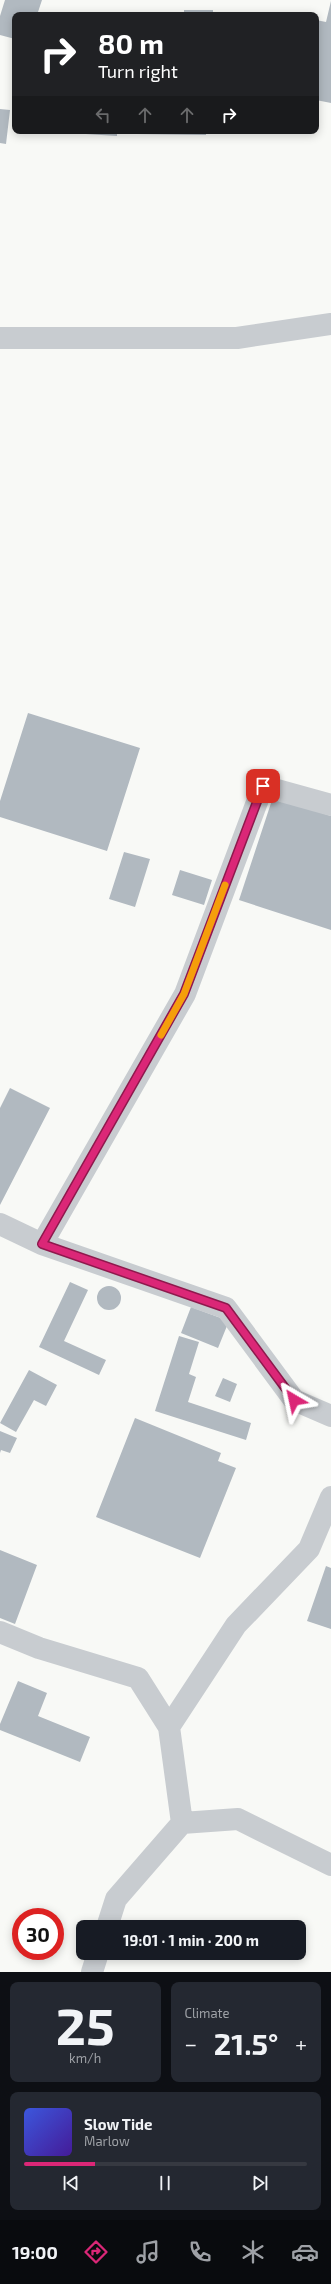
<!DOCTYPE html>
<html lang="en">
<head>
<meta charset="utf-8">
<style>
  :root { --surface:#171b24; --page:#242831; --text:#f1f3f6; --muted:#9ea1a6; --line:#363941; --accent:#db2777 }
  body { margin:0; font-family:"Exo 2",sans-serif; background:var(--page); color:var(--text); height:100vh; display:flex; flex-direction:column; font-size:15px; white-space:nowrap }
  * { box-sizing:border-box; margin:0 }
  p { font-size:13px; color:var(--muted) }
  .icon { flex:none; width:22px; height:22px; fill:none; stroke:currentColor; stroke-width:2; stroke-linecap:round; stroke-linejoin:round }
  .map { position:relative; height:1972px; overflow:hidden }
  .sheet { display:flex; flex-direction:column; gap:10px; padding:10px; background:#0d0f14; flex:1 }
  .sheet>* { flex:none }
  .banner { position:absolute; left:12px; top:12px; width:307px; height:122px; border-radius:8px; box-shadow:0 2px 10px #0003; background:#202124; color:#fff; overflow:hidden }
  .speed { position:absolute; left:12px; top:1908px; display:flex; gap:8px; font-size:20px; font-weight:700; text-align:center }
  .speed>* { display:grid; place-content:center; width:52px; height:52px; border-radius:50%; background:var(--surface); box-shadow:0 2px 10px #0003; line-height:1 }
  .speed .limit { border:6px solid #d22; background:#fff; color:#111 }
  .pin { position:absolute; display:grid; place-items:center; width:34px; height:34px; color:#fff; margin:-17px; border-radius:8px; box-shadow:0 2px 6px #0006 }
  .me { position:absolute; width:44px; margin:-22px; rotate:324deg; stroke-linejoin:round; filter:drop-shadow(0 0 3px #0008) }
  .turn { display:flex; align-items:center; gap:14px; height:84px; padding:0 20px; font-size:18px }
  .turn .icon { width:52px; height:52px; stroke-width:2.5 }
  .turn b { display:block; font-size:28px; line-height:34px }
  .lanes { display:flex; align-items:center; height:38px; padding:0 20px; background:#0003; justify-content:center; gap:20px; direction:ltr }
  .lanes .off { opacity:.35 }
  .big { font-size:30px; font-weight:700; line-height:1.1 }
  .sheet .tile { flex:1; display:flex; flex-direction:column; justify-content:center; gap:6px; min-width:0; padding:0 14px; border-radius:8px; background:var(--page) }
  .sheet .dial { align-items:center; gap:0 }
  .dial b { font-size:52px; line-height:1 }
  .song { display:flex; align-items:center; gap:12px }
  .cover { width:48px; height:48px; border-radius:6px; background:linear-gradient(135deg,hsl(230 70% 55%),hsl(260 70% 35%)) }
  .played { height:4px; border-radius:2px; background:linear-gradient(90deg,var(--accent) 25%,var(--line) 25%) }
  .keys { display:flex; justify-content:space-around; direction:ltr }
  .heat { display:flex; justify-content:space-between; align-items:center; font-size:22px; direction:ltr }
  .sheet .tiles { flex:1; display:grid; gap:10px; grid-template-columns:1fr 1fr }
  .tile:last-child { grid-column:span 2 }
  .trip { position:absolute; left:76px; top:1920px; width:230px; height:40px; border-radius:8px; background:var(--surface); box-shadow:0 2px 10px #0003; font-weight:700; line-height:40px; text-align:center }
  .tabs { display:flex; height:64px; justify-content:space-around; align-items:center; background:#090b0e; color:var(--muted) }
  .tabs .icon { width:28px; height:28px }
  .tabs .active { color:var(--accent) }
  .tabs b { font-size:18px; color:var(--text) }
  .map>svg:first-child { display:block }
</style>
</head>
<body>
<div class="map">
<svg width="331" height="1972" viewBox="0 0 331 1972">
  <rect width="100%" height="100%" fill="#f8f9f6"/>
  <path fill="#b1b9c0" d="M5 0H42L37 15H15V39L0 35V16Z
    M331 1V103L316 100V20L326 22Z
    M184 10H213V15H184Z
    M0 109 10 110 6 144 0 143Z
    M70 131H117V136L70 133Z
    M136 131H206V135L136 134Z
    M28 713 140 748 107 851 0 817V801Z
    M273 797 331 816V930L239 900Z
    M124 852 150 859 135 907 109 899Z
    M180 870 212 880 204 905 172 895Z
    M10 1088 50 1108 0 1205V1108Z
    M70 1282 88 1290 64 1341 106 1360 99 1375 39 1347Z
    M97 1298a12 12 0 1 1 24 0a12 12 0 1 1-24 0Z
    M191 1307 229 1321 218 1348 181 1333Z
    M179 1336 199 1342 189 1374 196 1377 188 1402 251 1423 246 1440 155 1411Z
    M29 1370 57 1385 46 1406 34 1400 16 1432 0 1423Z
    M223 1378 237 1384 230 1402 215 1396Z
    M135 1418 221 1453 218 1461 236 1468 200 1558 96 1517Z
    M0 1431 17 1438 10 1453 1 1450 0 1453Z
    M0 1550 37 1565 15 1624 0 1618Z
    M326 1566 331 1568V1629L307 1621Z
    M18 1681 47 1693 38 1716 90 1737 80 1762 0 1730V1724Z"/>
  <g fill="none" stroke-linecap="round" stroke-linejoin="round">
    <path stroke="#c8ccd0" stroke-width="22" d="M0 338H237L331 324
      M0 1224 42 1244 226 1308 294 1400 331 1416
      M42 1244 185 994 263 786 331 805
      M0 1632 39 1648 138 1678 169 1727
      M182 1823 169 1727 236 1625 309 1549 331 1497
      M107 1927 116 1899 182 1823 238 1819 331 1865
      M92 1972 98 1953"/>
  </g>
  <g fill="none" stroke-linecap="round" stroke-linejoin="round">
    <defs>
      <path id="route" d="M263 786 184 994 42 1244 226 1308 294 1400"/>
    </defs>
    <use href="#route" stroke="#8e194d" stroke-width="10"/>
    <use href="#route" stroke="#db2777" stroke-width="7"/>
    <path stroke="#f59e0b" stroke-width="7" d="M161 1035 184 994 225 885"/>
  </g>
</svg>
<div class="speed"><div class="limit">30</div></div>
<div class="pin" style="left:263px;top:786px;background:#d93025"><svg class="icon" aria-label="arrive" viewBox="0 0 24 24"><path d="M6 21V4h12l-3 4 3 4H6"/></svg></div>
<svg class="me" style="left:294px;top:1400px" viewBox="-20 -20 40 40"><path d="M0-17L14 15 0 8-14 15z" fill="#db2777" stroke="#fff" stroke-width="4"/></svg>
<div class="trip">19:01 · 1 min · 200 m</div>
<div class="banner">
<div class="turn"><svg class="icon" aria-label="right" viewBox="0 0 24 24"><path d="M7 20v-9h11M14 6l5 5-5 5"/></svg><div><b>80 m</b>Turn right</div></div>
<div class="lanes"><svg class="icon off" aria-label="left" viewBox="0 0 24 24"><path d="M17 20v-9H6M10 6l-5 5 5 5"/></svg><svg class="icon off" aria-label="ahead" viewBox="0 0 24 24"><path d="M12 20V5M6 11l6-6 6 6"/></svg><svg class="icon off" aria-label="ahead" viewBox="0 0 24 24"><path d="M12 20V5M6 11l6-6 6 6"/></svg><svg class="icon" aria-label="right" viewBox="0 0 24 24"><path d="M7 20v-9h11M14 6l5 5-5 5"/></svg></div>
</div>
</div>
<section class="sheet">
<div class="tiles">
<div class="tile dial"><b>25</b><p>km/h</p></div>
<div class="tile"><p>Climate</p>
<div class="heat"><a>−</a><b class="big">21.5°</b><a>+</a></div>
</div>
<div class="tile">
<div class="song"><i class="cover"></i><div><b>Slow Tide</b><p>Marlow</p></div></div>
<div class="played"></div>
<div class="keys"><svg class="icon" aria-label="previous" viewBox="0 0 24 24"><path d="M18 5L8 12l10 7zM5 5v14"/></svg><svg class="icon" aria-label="pause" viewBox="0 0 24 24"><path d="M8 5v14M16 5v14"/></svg><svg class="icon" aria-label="next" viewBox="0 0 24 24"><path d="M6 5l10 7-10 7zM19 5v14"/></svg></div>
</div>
</div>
</section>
<nav class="tabs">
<b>19:00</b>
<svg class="icon active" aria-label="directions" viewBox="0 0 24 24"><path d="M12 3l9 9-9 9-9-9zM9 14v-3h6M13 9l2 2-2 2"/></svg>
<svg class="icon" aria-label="music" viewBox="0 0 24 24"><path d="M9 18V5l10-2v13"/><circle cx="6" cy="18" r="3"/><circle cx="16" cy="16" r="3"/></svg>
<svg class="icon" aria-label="phone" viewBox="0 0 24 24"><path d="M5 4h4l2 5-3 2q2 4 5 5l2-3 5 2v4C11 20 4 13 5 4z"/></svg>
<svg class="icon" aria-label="climate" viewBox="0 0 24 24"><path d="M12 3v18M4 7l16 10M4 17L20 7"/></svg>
<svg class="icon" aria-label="car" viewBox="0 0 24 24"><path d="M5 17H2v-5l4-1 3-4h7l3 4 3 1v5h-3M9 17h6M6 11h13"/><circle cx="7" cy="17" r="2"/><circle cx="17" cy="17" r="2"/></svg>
</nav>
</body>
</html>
